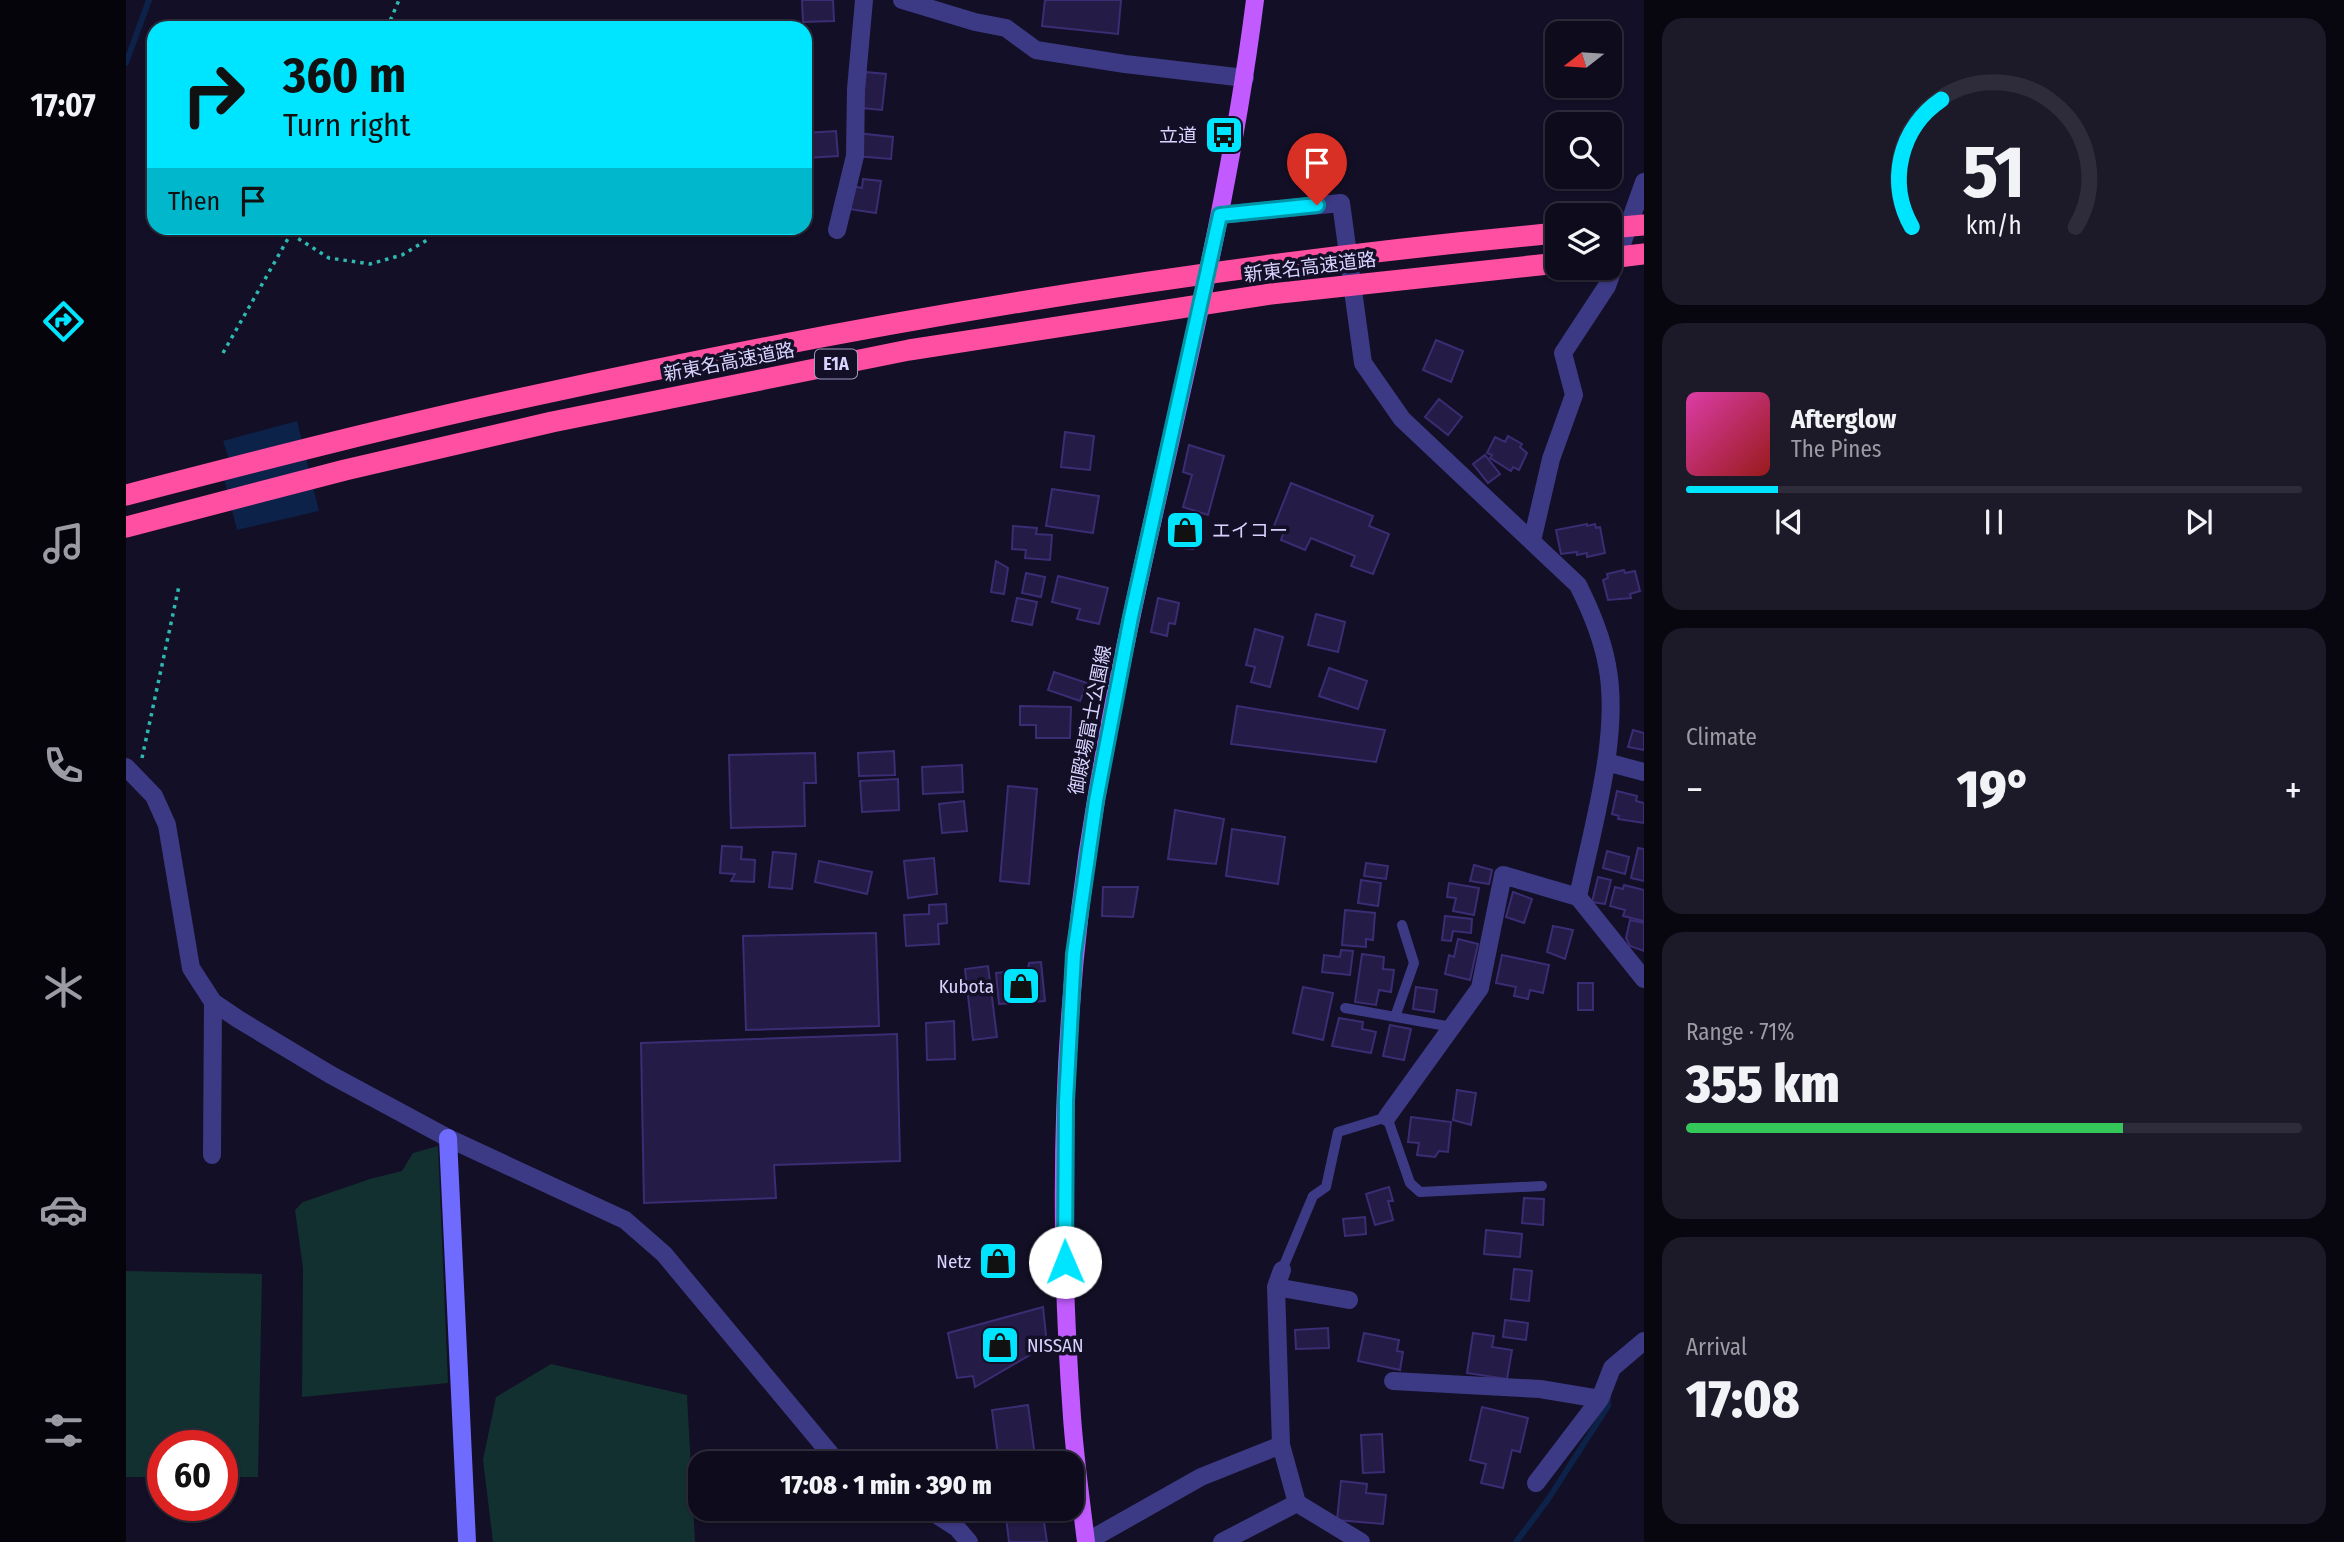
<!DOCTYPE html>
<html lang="en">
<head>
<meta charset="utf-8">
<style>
  :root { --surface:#0e0b1c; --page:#1c1929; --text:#f1f3f6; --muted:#9b9ba3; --line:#2e2b3b; --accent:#00e5ff }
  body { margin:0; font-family:"Fira Sans Condensed","Noto Sans JP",sans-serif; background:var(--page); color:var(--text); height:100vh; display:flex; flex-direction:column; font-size:26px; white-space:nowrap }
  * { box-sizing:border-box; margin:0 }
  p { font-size:23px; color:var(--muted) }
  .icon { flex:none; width:38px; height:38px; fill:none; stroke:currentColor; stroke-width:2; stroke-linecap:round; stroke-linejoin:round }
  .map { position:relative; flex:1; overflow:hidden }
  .side { display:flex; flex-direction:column; gap:18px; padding:18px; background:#08060f; width:700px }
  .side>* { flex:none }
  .guide { position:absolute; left:21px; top:21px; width:665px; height:214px; border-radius:21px; box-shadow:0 2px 5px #0004,0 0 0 2px var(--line); background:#00e5ff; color:#111; overflow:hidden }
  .needle { width:46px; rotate:253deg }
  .buttons { position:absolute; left:1419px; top:21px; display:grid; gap:14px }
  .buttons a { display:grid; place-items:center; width:77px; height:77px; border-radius:14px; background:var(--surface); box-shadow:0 2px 5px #0004,0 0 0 2px var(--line); font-size:35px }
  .speed { position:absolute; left:21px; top:1430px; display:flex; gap:14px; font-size:35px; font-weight:700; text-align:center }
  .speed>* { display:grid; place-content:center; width:91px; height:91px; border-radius:50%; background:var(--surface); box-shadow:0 2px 5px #0004,0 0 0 2px var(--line); line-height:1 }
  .speed .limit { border:10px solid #d22; background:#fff; color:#111 }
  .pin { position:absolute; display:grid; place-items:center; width:60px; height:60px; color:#fff; margin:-72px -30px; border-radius:50% 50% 50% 0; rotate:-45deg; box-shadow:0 0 7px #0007 }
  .pin .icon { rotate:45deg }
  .me { position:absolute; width:77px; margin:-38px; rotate:359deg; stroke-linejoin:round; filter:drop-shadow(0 0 5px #0008) }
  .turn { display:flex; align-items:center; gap:24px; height:147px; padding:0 21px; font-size:32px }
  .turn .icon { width:91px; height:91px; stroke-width:2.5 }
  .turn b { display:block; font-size:49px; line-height:60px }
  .then { display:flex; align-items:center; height:66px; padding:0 21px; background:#0003; gap:14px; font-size:26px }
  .big { font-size:52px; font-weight:800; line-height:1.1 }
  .side .widget { flex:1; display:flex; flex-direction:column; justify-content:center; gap:10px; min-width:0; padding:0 24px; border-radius:21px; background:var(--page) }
  .side .dial { align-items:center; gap:0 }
  .dial svg { height:182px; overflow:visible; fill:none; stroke:var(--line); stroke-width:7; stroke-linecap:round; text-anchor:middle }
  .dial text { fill:var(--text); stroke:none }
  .song { display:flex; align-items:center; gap:21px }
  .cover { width:84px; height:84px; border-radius:10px; background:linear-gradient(135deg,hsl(320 70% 55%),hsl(0 70% 35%)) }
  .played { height:7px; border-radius:4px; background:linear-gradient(90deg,var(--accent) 15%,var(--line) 15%) }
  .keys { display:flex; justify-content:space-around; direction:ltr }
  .heat { display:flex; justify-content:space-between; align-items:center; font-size:38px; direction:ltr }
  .charge { height:10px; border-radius:5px; background:linear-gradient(90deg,#34c759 71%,var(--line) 0) }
  .trip { position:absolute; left:562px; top:1451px; width:396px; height:70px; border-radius:21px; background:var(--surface); box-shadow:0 2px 5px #0004,0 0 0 2px var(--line); font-weight:800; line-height:70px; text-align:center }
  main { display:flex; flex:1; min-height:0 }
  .dock { display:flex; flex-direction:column; width:126px; justify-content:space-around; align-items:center; background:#06040b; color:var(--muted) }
  .dock .icon { width:49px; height:49px }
  .dock .active { color:var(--accent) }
  .dock b { font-size:32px; color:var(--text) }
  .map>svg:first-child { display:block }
</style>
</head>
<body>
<main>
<nav class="dock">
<b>17:07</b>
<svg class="icon active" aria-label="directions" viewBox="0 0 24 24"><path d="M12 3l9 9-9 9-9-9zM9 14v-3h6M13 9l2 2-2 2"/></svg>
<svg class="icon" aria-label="music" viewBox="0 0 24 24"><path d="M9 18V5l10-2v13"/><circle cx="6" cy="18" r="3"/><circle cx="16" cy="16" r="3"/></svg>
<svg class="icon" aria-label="phone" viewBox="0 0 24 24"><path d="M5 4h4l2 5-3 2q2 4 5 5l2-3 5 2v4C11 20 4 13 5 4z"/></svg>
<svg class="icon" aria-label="climate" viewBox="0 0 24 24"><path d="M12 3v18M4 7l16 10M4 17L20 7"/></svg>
<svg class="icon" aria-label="car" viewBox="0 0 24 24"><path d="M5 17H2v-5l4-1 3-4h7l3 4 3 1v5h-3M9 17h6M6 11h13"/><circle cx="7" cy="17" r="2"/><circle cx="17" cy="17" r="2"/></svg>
<svg class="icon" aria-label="filters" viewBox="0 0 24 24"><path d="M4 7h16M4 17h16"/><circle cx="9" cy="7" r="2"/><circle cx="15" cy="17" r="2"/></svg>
</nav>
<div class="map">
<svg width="1518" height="1542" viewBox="0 0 1518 1542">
  <rect width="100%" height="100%" fill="#130f26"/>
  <path fill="#12302f" d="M312 1146 322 1383 176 1397 177 1268 169 1210 177 1202 244 1179 276 1171 287 1153Z
    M0 1271 136 1274 132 1477H96V1446H37V1477H0Z
    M425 1364 561 1395 569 1542H367L357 1460 370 1397Z"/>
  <path fill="#0c2248" d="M171 421 193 511 111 530 94 462 103 459 97 441Z"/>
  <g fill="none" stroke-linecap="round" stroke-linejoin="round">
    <path stroke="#0c2248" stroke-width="6" d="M0 63 23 0
      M1390 1542 1421 1501 1482 1406V1397"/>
  </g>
  <path fill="#241b47" stroke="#3b2d73" stroke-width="2" d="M676 0H707L708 21 677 22Z
    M919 0H995L992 34 916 26Z
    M740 72 760 74 756 110 736 108Z
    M710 131 712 156 681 158 680 133Z
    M731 133 767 137 765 159 729 156Z
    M737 179 755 181 750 213 723 209 726 186 736 188Z
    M1310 340 1337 351 1325 382 1297 370Z
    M1313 399 1336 417 1322 435 1299 417Z
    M939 432 968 436 964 470 935 467Z
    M1382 436 1396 444 1394 447 1401 453 1393 470 1387 467 1385 471 1364 458 1366 455 1361 453 1369 437 1379 442Z
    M1063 445 1098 456 1082 515 1057 507 1066 475 1057 472Z
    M1359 455 1374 474 1362 483 1347 464Z
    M1165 483 1247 516 1243 526 1263 534 1247 574 1225 566 1229 556 1185 538 1179 550 1155 540 1158 531 1148 526Z
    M926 489 973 496 967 533 920 526Z
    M1050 512 1071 516 1067 549 1045 547Z
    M1461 524V526L1469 524 1470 528 1474 527 1479 553 1461 557V553L1451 555V552L1435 554 1430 530Z
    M887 526 911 528 910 534 926 535 924 560 899 558 900 550 886 549Z
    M870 561 882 568 878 594 865 592Z
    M1498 570 1499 573 1509 571 1514 591 1504 594 1505 598 1482 600 1477 580 1482 578 1481 574Z
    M900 573 919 577 915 597 896 593Z
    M932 576 982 588 973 624 951 619 954 609 926 602Z
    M891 598 911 602 906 625 886 621Z
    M1032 598 1053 603 1049 624 1043 623 1041 636 1025 632Z
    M1190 614 1219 622 1212 652 1182 645Z
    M1129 629 1157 637 1144 687 1125 682 1129 667 1120 665Z
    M1203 668 1241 681 1232 709 1193 696Z
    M928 672 961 683 954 701 922 690Z
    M894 706 945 707 944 738H910V725H894Z
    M1111 706 1259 730 1250 762 1105 744Z
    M1507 730 1518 733V750L1502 747Z
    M768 751 769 775 733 776 732 753Z
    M689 753 690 783H678L679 826 605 828 603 755Z
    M836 765 837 792 797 794 796 767Z
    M772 779 773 810 736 812 734 781Z
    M882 786 911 789 903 884 874 881Z
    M1491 791 1511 796 1510 801 1518 803V823L1492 819 1493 816 1486 814Z
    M838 801 841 831 816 833 813 804Z
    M1049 810 1098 819 1090 864 1042 859Z
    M1106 829 1159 837 1152 884 1100 876Z
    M596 846 616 847 615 859 629 860 628 882 605 881 609 874 594 873Z
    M1512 848 1518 849V881L1505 878Z
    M1481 851 1503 857 1499 874 1477 868Z
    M647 852 670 854 666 889 643 887Z
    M808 858 811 894 782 898 778 861Z
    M693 861 746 872 741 894 689 882Z
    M1240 863 1262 866 1260 879 1238 876Z
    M1348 865 1366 870 1363 884 1344 881Z
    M1472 877 1485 880 1479 904 1466 902Z
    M1235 880 1255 883 1252 906 1232 903Z
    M1323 883 1353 888 1348 915 1327 911 1330 898 1321 897Z
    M1498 885 1518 890V921L1497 916 1499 910 1484 906 1489 887 1497 889Z
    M977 887H1012L1007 917 976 916Z
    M1387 892 1406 899 1398 923 1380 917Z
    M820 904 821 923 812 924 813 944 780 946 778 915 803 914V905Z
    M1219 910 1249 913 1247 940 1240 939V947L1216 945Z
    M1319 916 1346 919 1345 933 1327 931 1325 941 1316 940Z
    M1504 920 1518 923V951L1504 946 1500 938Z
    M1427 926 1447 930 1439 959 1421 952Z
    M750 933 753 1026 620 1030 617 936Z
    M1332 939 1352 944 1344 980 1319 974 1323 955 1328 957Z
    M1215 950 1227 951 1224 975 1196 972 1198 955 1214 957Z
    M1236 954 1258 957 1257 969 1268 970 1265 992 1253 990 1250 1005 1229 1002Z
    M1376 955 1423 965 1417 993 1404 990 1402 999 1388 996 1390 987 1370 983Z
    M915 962 919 1001 873 1004 870 973 902 970 903 963Z
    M862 966 871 1037 847 1040 839 969Z
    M1452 983H1467V1010H1452Z
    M1177 987 1207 993 1197 1040 1167 1033Z
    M1290 987 1311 990 1308 1012 1287 1009Z
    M1213 1018 1237 1022 1236 1029 1250 1032 1245 1053 1206 1046Z
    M828 1021 829 1059 801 1060 800 1023Z
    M1264 1025 1285 1029 1278 1060 1257 1056Z
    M771 1034 774 1161 648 1165 650 1198 518 1203 515 1043Z
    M1331 1090 1350 1093 1345 1125 1327 1120Z
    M1285 1117 1325 1122 1322 1152 1313 1151 1309 1157 1291 1155 1293 1143 1282 1142Z
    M1263 1187 1267 1201H1262L1267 1220 1249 1225 1240 1194Z
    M1398 1198 1418 1199 1417 1225 1396 1223Z
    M1239 1217 1240 1234 1219 1236 1217 1219Z
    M1360 1230 1396 1234 1394 1257 1358 1254Z
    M1388 1269 1406 1271 1403 1301 1385 1299Z
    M917 1307 921 1345 849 1387 847 1376 831 1378 822 1333Z
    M1379 1320 1402 1323 1400 1340 1377 1337Z
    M1202 1328 1203 1348 1170 1349 1169 1330Z
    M1238 1333 1273 1340 1271 1351 1277 1352 1274 1370 1232 1361Z
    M1347 1333 1368 1336 1366 1347 1386 1350 1381 1379 1341 1373Z
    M902 1405 910 1463H873L866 1410Z
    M1356 1407 1402 1418 1394 1452 1386 1450 1377 1488 1355 1483 1360 1464 1344 1460Z
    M1256 1434 1258 1472 1237 1473 1235 1435Z
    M1215 1481 1241 1484 1240 1493 1260 1495 1257 1524 1211 1520Z
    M879 1508H916L921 1542H883Z"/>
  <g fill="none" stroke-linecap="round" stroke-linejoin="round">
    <path stroke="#2fb8b0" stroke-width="3.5" stroke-dasharray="3.5 5" stroke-linecap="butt" d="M261 28 273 0
      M165 234 203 258 244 264 276 255 301 240 307 228
      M97 353 168 228
      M16 758 53 586"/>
    <path stroke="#3d3a85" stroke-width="10" d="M1219 1008 1326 1027
      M1269 1017 1288 963 1276 925
      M1156 1270 1187 1196 1200 1187 1212 1132 1261 1117 1284 1183 1294 1192 1416 1186"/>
    <path stroke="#3d3a85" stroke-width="18" d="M776 0 849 22 880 28 910 50 999 64 1119 78
      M1094 215 1215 203 1237 363 1276 419 1452 585C1465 611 1476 637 1481 665 1495 734 1466 829 1452 897L1518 979
      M711 230 729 156 730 89 738 0
      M1406 541 1425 459 1448 395 1437 353 1481 286 1518 182
      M1480 762 1518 772
      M0 767 28 796 41 825 65 968 87 1002 112 1019 205 1075 322 1138 499 1220 538 1254 712 1463
      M1261 1117 1354 988 1377 875 1452 897
      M86 1155 87 1002
      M1156 1270 1150 1287 1155 1445 1171 1503
      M1150 1287 1223 1300
      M1267 1381 1414 1389 1474 1399 1486 1368 1518 1341
      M1410 1483 1474 1399
      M800 1508 831 1528 843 1542
      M960 1542 1075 1477 1155 1445
      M1096 1542 1171 1503 1235 1542"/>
    <path stroke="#6f6bff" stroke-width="18" d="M322 1138 341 1542"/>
    <path stroke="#c25bff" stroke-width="18" d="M960 1542C955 1501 949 1459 946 1417 931 1212 935 1003 970 800 1015 532 1095 270 1129 0"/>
    <path stroke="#ff4fa3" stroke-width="21" d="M1484 228 1518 225
      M1484 258 1518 254
      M0 495C139 459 279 423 420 393 754 320 1091 264 1432 233
      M0 527 219 470 426 422 783 350 1145 294 1432 263"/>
  </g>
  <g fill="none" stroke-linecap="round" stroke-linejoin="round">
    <defs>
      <path id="route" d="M939 1262 940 1101 948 954 970 801 1005 617 1094 215 1191 205"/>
    </defs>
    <use href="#route" stroke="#0095a6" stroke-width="18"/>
    <use href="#route" stroke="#00e5ff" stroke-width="12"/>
  </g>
  <defs>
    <symbol id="bus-square" viewBox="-11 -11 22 22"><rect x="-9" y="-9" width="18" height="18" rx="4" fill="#00e5ff" stroke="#130f26"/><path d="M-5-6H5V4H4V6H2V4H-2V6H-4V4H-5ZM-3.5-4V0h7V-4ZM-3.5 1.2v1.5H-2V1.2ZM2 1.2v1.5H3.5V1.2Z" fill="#111"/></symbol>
    <symbol id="shop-square" viewBox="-11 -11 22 22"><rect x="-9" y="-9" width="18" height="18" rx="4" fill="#00e5ff" stroke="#130f26"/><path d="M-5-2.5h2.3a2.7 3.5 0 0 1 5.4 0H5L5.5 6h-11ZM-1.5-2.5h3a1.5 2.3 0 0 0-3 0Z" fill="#111"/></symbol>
  </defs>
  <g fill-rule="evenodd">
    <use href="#bus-square" x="1076" y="113" width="44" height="44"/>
    <use href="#shop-square" x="1037" y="508" width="44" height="44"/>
    <use href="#shop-square" x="873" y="964" width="44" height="44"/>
    <use href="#shop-square" x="850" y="1239" width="44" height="44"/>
    <use href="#shop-square" x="852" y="1323" width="44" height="44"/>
  </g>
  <g text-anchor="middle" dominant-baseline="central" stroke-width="7" stroke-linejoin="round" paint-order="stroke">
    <rect fill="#130f26" stroke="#9e99be" stroke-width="2" x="689" y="349.5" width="42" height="29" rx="5"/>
    <g font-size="18" font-weight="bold" fill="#d9d4ff">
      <text x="710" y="364">E1A</text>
    </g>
    <g font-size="19" fill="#d9d4ff" stroke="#130f26" text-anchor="end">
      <text x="1071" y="135">立道</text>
      <text x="1086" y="530" text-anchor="start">エイコー</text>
      <text x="868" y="986">Kubota</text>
      <text x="845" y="1261">Netz</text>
      <text x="901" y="1345" text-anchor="start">NISSAN</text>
    </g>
    <g font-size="19" fill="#d9d4ff" stroke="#130f26">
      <text transform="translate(1184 267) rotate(-7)">新東名高速道路</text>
      <text transform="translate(603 362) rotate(-11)">新東名高速道路</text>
      <text transform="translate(964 720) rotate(-79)">御殿場富士公園線</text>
    </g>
  </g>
</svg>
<div class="buttons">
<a><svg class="needle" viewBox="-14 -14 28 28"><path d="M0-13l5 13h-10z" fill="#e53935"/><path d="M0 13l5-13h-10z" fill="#9b9ba3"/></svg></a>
<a><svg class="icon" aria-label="search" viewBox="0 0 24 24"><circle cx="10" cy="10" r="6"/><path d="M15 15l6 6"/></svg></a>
<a><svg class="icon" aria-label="layers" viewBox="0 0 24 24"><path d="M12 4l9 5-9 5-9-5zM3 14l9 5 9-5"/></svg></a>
</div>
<div class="speed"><div class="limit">60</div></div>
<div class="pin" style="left:1191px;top:205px;background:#d93025"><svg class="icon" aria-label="arrive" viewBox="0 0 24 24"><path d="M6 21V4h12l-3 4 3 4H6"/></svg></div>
<svg class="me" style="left:939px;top:1262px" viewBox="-20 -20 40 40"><circle r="19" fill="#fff"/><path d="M0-13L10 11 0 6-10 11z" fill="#00e5ff"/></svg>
<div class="trip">17:08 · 1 min · 390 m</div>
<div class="guide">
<div class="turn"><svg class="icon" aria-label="right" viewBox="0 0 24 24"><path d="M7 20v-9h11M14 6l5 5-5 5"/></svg><div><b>360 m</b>Turn right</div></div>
<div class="then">Then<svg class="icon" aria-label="arrive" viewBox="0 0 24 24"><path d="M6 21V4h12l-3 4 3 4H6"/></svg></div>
</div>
</div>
<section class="side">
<div class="widget dial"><svg viewBox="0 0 100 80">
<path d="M14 69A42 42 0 1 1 86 69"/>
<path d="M14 69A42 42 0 0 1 27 13" stroke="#00e5ff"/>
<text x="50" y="56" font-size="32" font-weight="700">51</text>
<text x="50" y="72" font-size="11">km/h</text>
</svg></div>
<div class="widget">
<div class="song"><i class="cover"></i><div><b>Afterglow</b><p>The Pines</p></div></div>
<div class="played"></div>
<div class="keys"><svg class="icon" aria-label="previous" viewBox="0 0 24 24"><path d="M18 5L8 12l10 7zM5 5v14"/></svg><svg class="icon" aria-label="pause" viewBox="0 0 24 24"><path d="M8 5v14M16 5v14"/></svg><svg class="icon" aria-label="next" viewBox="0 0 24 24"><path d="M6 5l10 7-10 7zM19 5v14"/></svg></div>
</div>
<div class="widget"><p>Climate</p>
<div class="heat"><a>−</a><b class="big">19°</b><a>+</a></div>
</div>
<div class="widget"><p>Range · 71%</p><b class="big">355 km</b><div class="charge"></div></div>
<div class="widget"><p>Arrival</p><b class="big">17:08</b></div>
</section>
</main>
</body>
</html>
